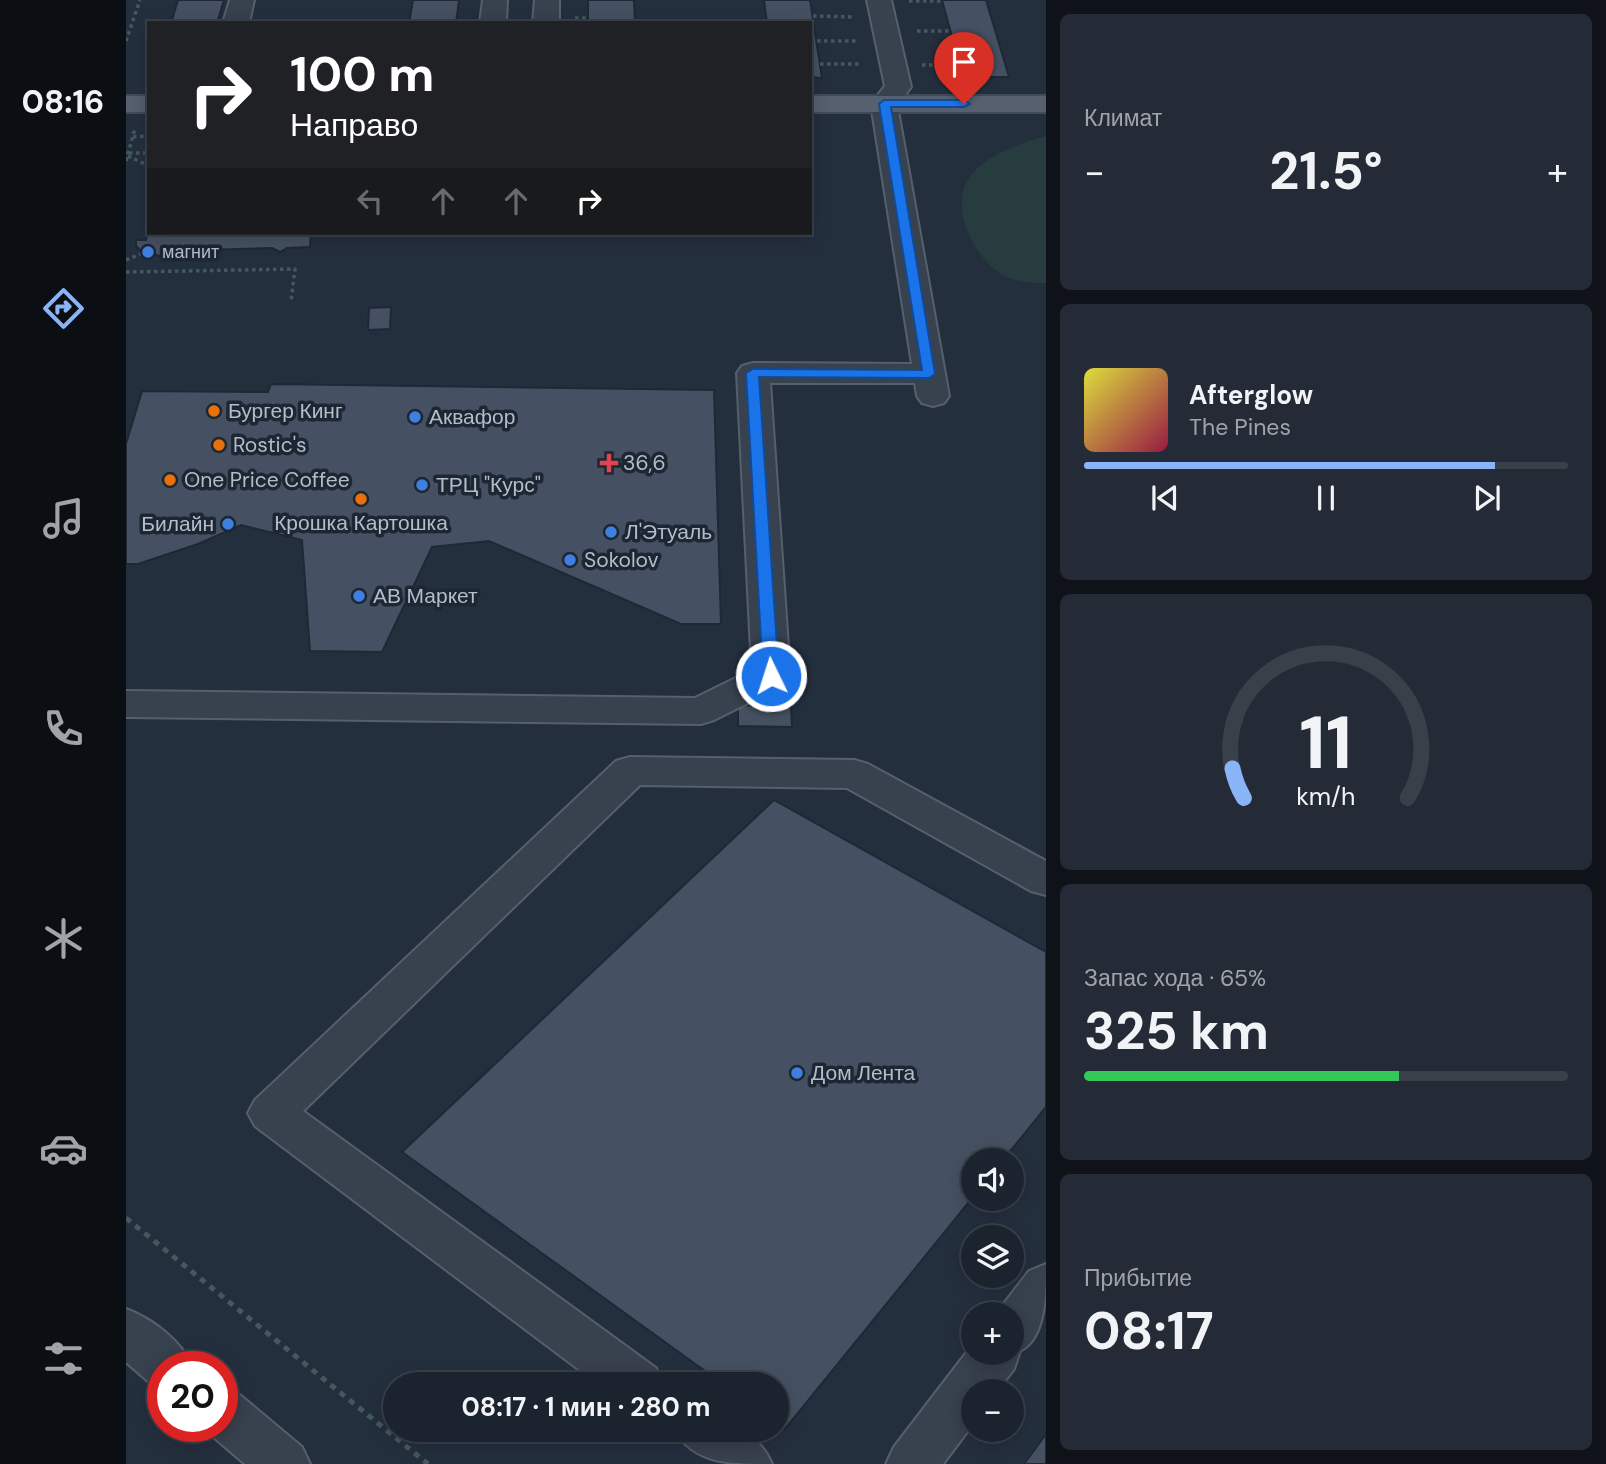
<!DOCTYPE html>
<html lang="ru">
<head>
<meta charset="utf-8">
<style>
  :root { --surface:#1b232e; --page:#242b36; --text:#f1f3f6; --muted:#a0a4aa; --line:#39404a; --accent:#8ab4f8 }
  body { margin:0; font-family:"DM Sans",sans-serif; background:var(--page); color:var(--text); height:100vh; display:flex; flex-direction:column; font-size:26px; white-space:nowrap }
  * { box-sizing:border-box; margin:0 }
  p { font-size:23px; color:var(--muted) }
  .icon { flex:none; width:38px; height:38px; fill:none; stroke:currentColor; stroke-width:2; stroke-linecap:round; stroke-linejoin:round }
  .map { position:relative; flex:1; overflow:hidden }
  .details { display:flex; flex-direction:column; gap:14px; padding:14px; background:#0f1319; width:560px }
  .details>* { flex:none }
  .guide { position:absolute; left:21px; top:21px; width:665px; height:214px; border-radius:0px; box-shadow:0 4px 18px #0003,0 0 0 2px var(--line); background:#202124; color:#fff; overflow:hidden }
  .buttons { position:absolute; left:835px; top:1148px; display:grid; gap:14px }
  .buttons a { display:grid; place-items:center; width:63px; height:63px; border-radius:50%; background:var(--surface); box-shadow:0 4px 18px #0003,0 0 0 2px var(--line); font-size:35px }
  .speed { position:absolute; left:21px; top:1351px; display:flex; gap:14px; font-size:35px; font-weight:700; text-align:center }
  .speed>* { display:grid; place-content:center; width:91px; height:91px; border-radius:50%; background:var(--surface); box-shadow:0 4px 18px #0003,0 0 0 2px var(--line); line-height:1 }
  .speed .limit { border:10px solid #d22; background:#fff; color:#111 }
  .pin { position:absolute; display:grid; place-items:center; width:60px; height:60px; color:#fff; margin:-72px -30px; border-radius:50% 50% 50% 0; rotate:-45deg; box-shadow:0 0 7px #0007 }
  .pin .icon { rotate:45deg }
  .me { position:absolute; width:77px; margin:-38px; rotate:356deg; stroke-linejoin:round; filter:drop-shadow(0 0 5px #0008) }
  .turn { display:flex; align-items:center; gap:24px; height:147px; padding:0 28px; font-size:32px }
  .turn .icon { width:91px; height:91px; stroke-width:2.5 }
  .turn b { display:block; font-size:49px; line-height:60px }
  .lanes { display:flex; align-items:center; height:66px; padding:0 28px; background:#0003; justify-content:center; gap:35px; direction:ltr }
  .lanes .off { opacity:.35 }
  .big { font-size:52px; font-weight:700; line-height:1.1 }
  .details .widget { flex:1; display:flex; flex-direction:column; justify-content:center; gap:10px; min-width:0; padding:0 24px; border-radius:10px; background:var(--page) }
  .details .dial { align-items:center; gap:0 }
  .dial svg { height:182px; overflow:visible; fill:none; stroke:var(--line); stroke-width:7; stroke-linecap:round; text-anchor:middle }
  .dial text { fill:var(--text); stroke:none }
  .song { display:flex; align-items:center; gap:21px }
  .cover { width:84px; height:84px; border-radius:10px; background:linear-gradient(135deg,hsl(60 70% 55%),hsl(340 70% 35%)) }
  .played { height:7px; border-radius:4px; background:linear-gradient(90deg,var(--accent) 85%,var(--line) 85%) }
  .keys { display:flex; justify-content:space-around; direction:ltr }
  .heat { display:flex; justify-content:space-between; align-items:center; font-size:38px; direction:ltr }
  .charge { height:10px; border-radius:5px; background:linear-gradient(90deg,#34c759 65%,var(--line) 0) }
  .trip { position:absolute; left:257px; top:1372px; width:406px; height:70px; border-radius:35px; background:var(--surface); box-shadow:0 4px 18px #0003,0 0 0 2px var(--line); font-weight:700; line-height:70px; text-align:center }
  main { display:flex; flex:1; min-height:0 }
  .dock { display:flex; flex-direction:column; width:126px; justify-content:space-around; align-items:center; background:#0b0e12; color:var(--muted) }
  .dock .icon { width:49px; height:49px }
  .dock .current { color:var(--accent) }
  .dock b { font-size:32px; color:var(--text) }
  .map>svg:first-child { display:block }
</style>
</head>
<body>
<main>
<nav class="dock">
<b>08:16</b>
<svg class="icon current" aria-label="directions" viewBox="0 0 24 24"><path d="M12 3l9 9-9 9-9-9zM9 14v-3h6M13 9l2 2-2 2"/></svg>
<svg class="icon" aria-label="music" viewBox="0 0 24 24"><path d="M9 18V5l10-2v13"/><circle cx="6" cy="18" r="3"/><circle cx="16" cy="16" r="3"/></svg>
<svg class="icon" aria-label="phone" viewBox="0 0 24 24"><path d="M5 4h4l2 5-3 2q2 4 5 5l2-3 5 2v4C11 20 4 13 5 4z"/></svg>
<svg class="icon" aria-label="climate" viewBox="0 0 24 24"><path d="M12 3v18M4 7l16 10M4 17L20 7"/></svg>
<svg class="icon" aria-label="car" viewBox="0 0 24 24"><path d="M5 17H2v-5l4-1 3-4h7l3 4 3 1v5h-3M9 17h6M6 11h13"/><circle cx="7" cy="17" r="2"/><circle cx="17" cy="17" r="2"/></svg>
<svg class="icon" aria-label="filters" viewBox="0 0 24 24"><path d="M4 7h16M4 17h16"/><circle cx="9" cy="7" r="2"/><circle cx="15" cy="17" r="2"/></svg>
</nav>
<div class="map">
<svg width="920" height="1464" viewBox="0 0 920 1464">
  <rect width="100%" height="100%" fill="#242f3e"/>
  <path fill="#263c3f" d="M920 136V283C906 283 890 282 877 275 849 259 825 212 841 181 855 157 894 143 920 136Z"/>
  <path fill="#455162" stroke="#1f2835" stroke-width="2" d="M52 0H98L91 23H45Z
    M287 0H333L330 23H283Z
    M462 0H508L509 23H462Z
    M638 0H684L696 78 684 77V23H641Z
    M816 0H860L883 77H837Z
    M23 228V233H185L184 247 161 248 154 252 146 248 42 251 41 257 17 253 10 246V240H20Z
    M265 307 264 329 242 330 243 308Z
    M145 384 588 390 595 624H555L363 541 306 547 256 652 184 651 176 540 115 525 72 544 12 564H0V444L16 391 142 392Z
    M612 705 665 706 666 727 612 726Z
    M648 800 920 952V1107L877 1160H847V1197L659 1429 651 1423V1384H597L276 1152Z
    M920 1434V1464H898Z"/>
  <g fill="none" stroke-linecap="round" stroke-linejoin="round">
    <defs>
      <path id="minor" d="M104 0H128L123 23H97Z
        M357 0H381L380 23H354Z
        M409 0H433V23H407Z
        M741 0H765L785 87 771 105 823 396 818 403 807 406 796 403 791 396 789 383H644L664 676 658 685 588 720 575 724 0 717V691L569 698 626 670 611 373 616 366 627 363 786 364 745 104 759 86Z
        M504 757 728 760 742 764 920 861V895L905 891 721 788 514 785 177 1111 530 1368 537 1384H472L129 1126 122 1113 129 1100 490 761Z
        M920 1264C920 1294 920 1338 894 1351L888 1369 871 1391H847V1424L817 1464H760L768 1447 847 1344V1353H886V1314H870L903 1271Z
        M0 1309C27 1319 55 1341 67 1367H37V1388L24 1383 0 1362Z
        M96 1388 114 1395 176 1447 184 1464H119L78 1429 77 1426H96Z
        M548 1430C590 1428 627 1420 646 1464 603 1464 569 1464 548 1430Z"/>
      <path id="major" d="M0 96H23V112H0Z
        M684 96H920V112H684Z"/>
    </defs>
    <use href="#minor" stroke="#565f6c" stroke-width="4"/>
    <use href="#major" stroke="#414a57" stroke-width="4"/>
    <path stroke="#44595c" stroke-width="3.5" stroke-dasharray="3.5 3.5" stroke-linecap="butt" d="M783 1H817
      M687 16 728 17
      M449 18H462
      M791 31H825
      M0 41 14 0
      M691 41H733
      M694 64H735
      M796 65H834
      M7 137 23 136
      M3 153H23
      M2 156 23 166
      M0 161 9 128
      M0 260 17 253
      M0 272 169 269 165 301"/>
    <path stroke="#44595c" stroke-width="5" stroke-dasharray="6 6" stroke-linecap="butt" d="M0 1218 302 1464"/>
    <use href="#minor" fill="#38414e" fill-rule="evenodd"/>
    <use href="#major" fill="#56606e" fill-rule="evenodd"/>
  </g>
  <path fill="#1a73e8" stroke="#114b97" stroke-width="2" d="M758 100H838L844 104 838 107H765L809 374 803 378 633 377 653 676 645 681 637 676 620 373 627 369 796 370 753 104Z"/>
  <g fill="#3f7fe0" stroke="#1d2633" stroke-width="2.5">
    <circle cx="22" cy="252" r="7"/>
    <circle cx="289" cy="417" r="7"/>
    <circle cx="296" cy="485" r="7"/>
    <circle cx="102" cy="524" r="7"/>
    <circle cx="485" cy="532" r="7"/>
    <circle cx="444" cy="560" r="7"/>
    <circle cx="233" cy="596" r="7"/>
    <circle cx="671" cy="1073" r="7"/>
  </g>
  <g fill="#e8710a" stroke="#1d2633" stroke-width="2.5">
    <circle cx="88" cy="411" r="7"/>
    <circle cx="93" cy="445" r="7"/>
    <circle cx="44" cy="480" r="7"/>
    <circle cx="235" cy="499" r="7"/>
  </g>
  <path fill="#e0444e" stroke="#1d2633" stroke-width="2.5" d="M479.5 452.5h7v7h7v7h-7v7h-7v-7h-7v-7h7z"/>
  <g text-anchor="middle" dominant-baseline="central" stroke-width="7" stroke-linejoin="round" paint-order="stroke">
    <g font-size="18" fill="#b4bcc9" stroke="#1d2633" text-anchor="start">
      <text x="36" y="252">магнит</text>
    </g>
    <g font-size="21" fill="#b4bcc9" stroke="#1d2633" text-anchor="start">
      <text x="102" y="411">Бургер Кинг</text>
      <text x="303" y="417">Аквафор</text>
      <text x="107" y="445">Rostic's</text>
      <text x="497" y="463">36,6</text>
      <text x="58" y="480">One Price Coffee</text>
      <text x="310" y="485">ТРЦ "Курс"</text>
      <text x="235" y="523" text-anchor="middle">Крошка Картошка</text>
      <text x="88" y="524" text-anchor="end">Билайн</text>
      <text x="499" y="532">Л'Этуаль</text>
      <text x="458" y="560">Sokolov</text>
      <text x="247" y="596">АВ Маркет</text>
      <text x="685" y="1073">Дом Лента</text>
    </g>
  </g>
</svg>
<div class="buttons">
<a><svg class="icon" aria-label="sound" viewBox="0 0 24 24"><path d="M4 9h4l5-4v14l-5-4H4zM17 9q2 3 0 6"/></svg></a>
<a><svg class="icon" aria-label="layers" viewBox="0 0 24 24"><path d="M12 4l9 5-9 5-9-5zM3 14l9 5 9-5"/></svg></a>
<a>+</a>
<a>−</a>
</div>
<div class="speed"><div class="limit">20</div></div>
<div class="pin" style="left:838px;top:104px;background:#d93025"><svg class="icon" aria-label="arrive" viewBox="0 0 24 24"><path d="M6 21V4h12l-3 4 3 4H6"/></svg></div>
<svg class="me" style="left:645px;top:676px" viewBox="-20 -20 40 40"><circle r="17" fill="#1a73e8" stroke="#fff" stroke-width="3"/><path d="M0-11L8 9 0 5-8 9z" fill="#fff"/></svg>
<div class="trip">08:17 · 1 мин · 280 m</div>
<div class="guide">
<div class="turn"><svg class="icon" aria-label="right" viewBox="0 0 24 24"><path d="M7 20v-9h11M14 6l5 5-5 5"/></svg><div><b>100 m</b>Направо</div></div>
<div class="lanes"><svg class="icon off" aria-label="left" viewBox="0 0 24 24"><path d="M17 20v-9H6M10 6l-5 5 5 5"/></svg><svg class="icon off" aria-label="ahead" viewBox="0 0 24 24"><path d="M12 20V5M6 11l6-6 6 6"/></svg><svg class="icon off" aria-label="ahead" viewBox="0 0 24 24"><path d="M12 20V5M6 11l6-6 6 6"/></svg><svg class="icon" aria-label="right" viewBox="0 0 24 24"><path d="M7 20v-9h11M14 6l5 5-5 5"/></svg></div>
</div>
</div>
<section class="details">
<div class="widget"><p>Климат</p>
<div class="heat"><a>−</a><b class="big">21.5°</b><a>+</a></div>
</div>
<div class="widget">
<div class="song"><i class="cover"></i><div><b>Afterglow</b><p>The Pines</p></div></div>
<div class="played"></div>
<div class="keys"><svg class="icon" aria-label="previous" viewBox="0 0 24 24"><path d="M18 5L8 12l10 7zM5 5v14"/></svg><svg class="icon" aria-label="pause" viewBox="0 0 24 24"><path d="M8 5v14M16 5v14"/></svg><svg class="icon" aria-label="next" viewBox="0 0 24 24"><path d="M6 5l10 7-10 7zM19 5v14"/></svg></div>
</div>
<div class="widget dial"><svg viewBox="0 0 100 80">
<path d="M14 69A42 42 0 1 1 86 69"/>
<path d="M14 69A42 42 0 0 1 9 56" stroke="#8ab4f8"/>
<text x="50" y="56" font-size="32" font-weight="700">11</text>
<text x="50" y="72" font-size="11">km/h</text>
</svg></div>
<div class="widget"><p>Запас хода · 65%</p><b class="big">325 km</b><div class="charge"></div></div>
<div class="widget"><p>Прибытие</p><b class="big">08:17</b></div>
</section>
</main>
</body>
</html>
